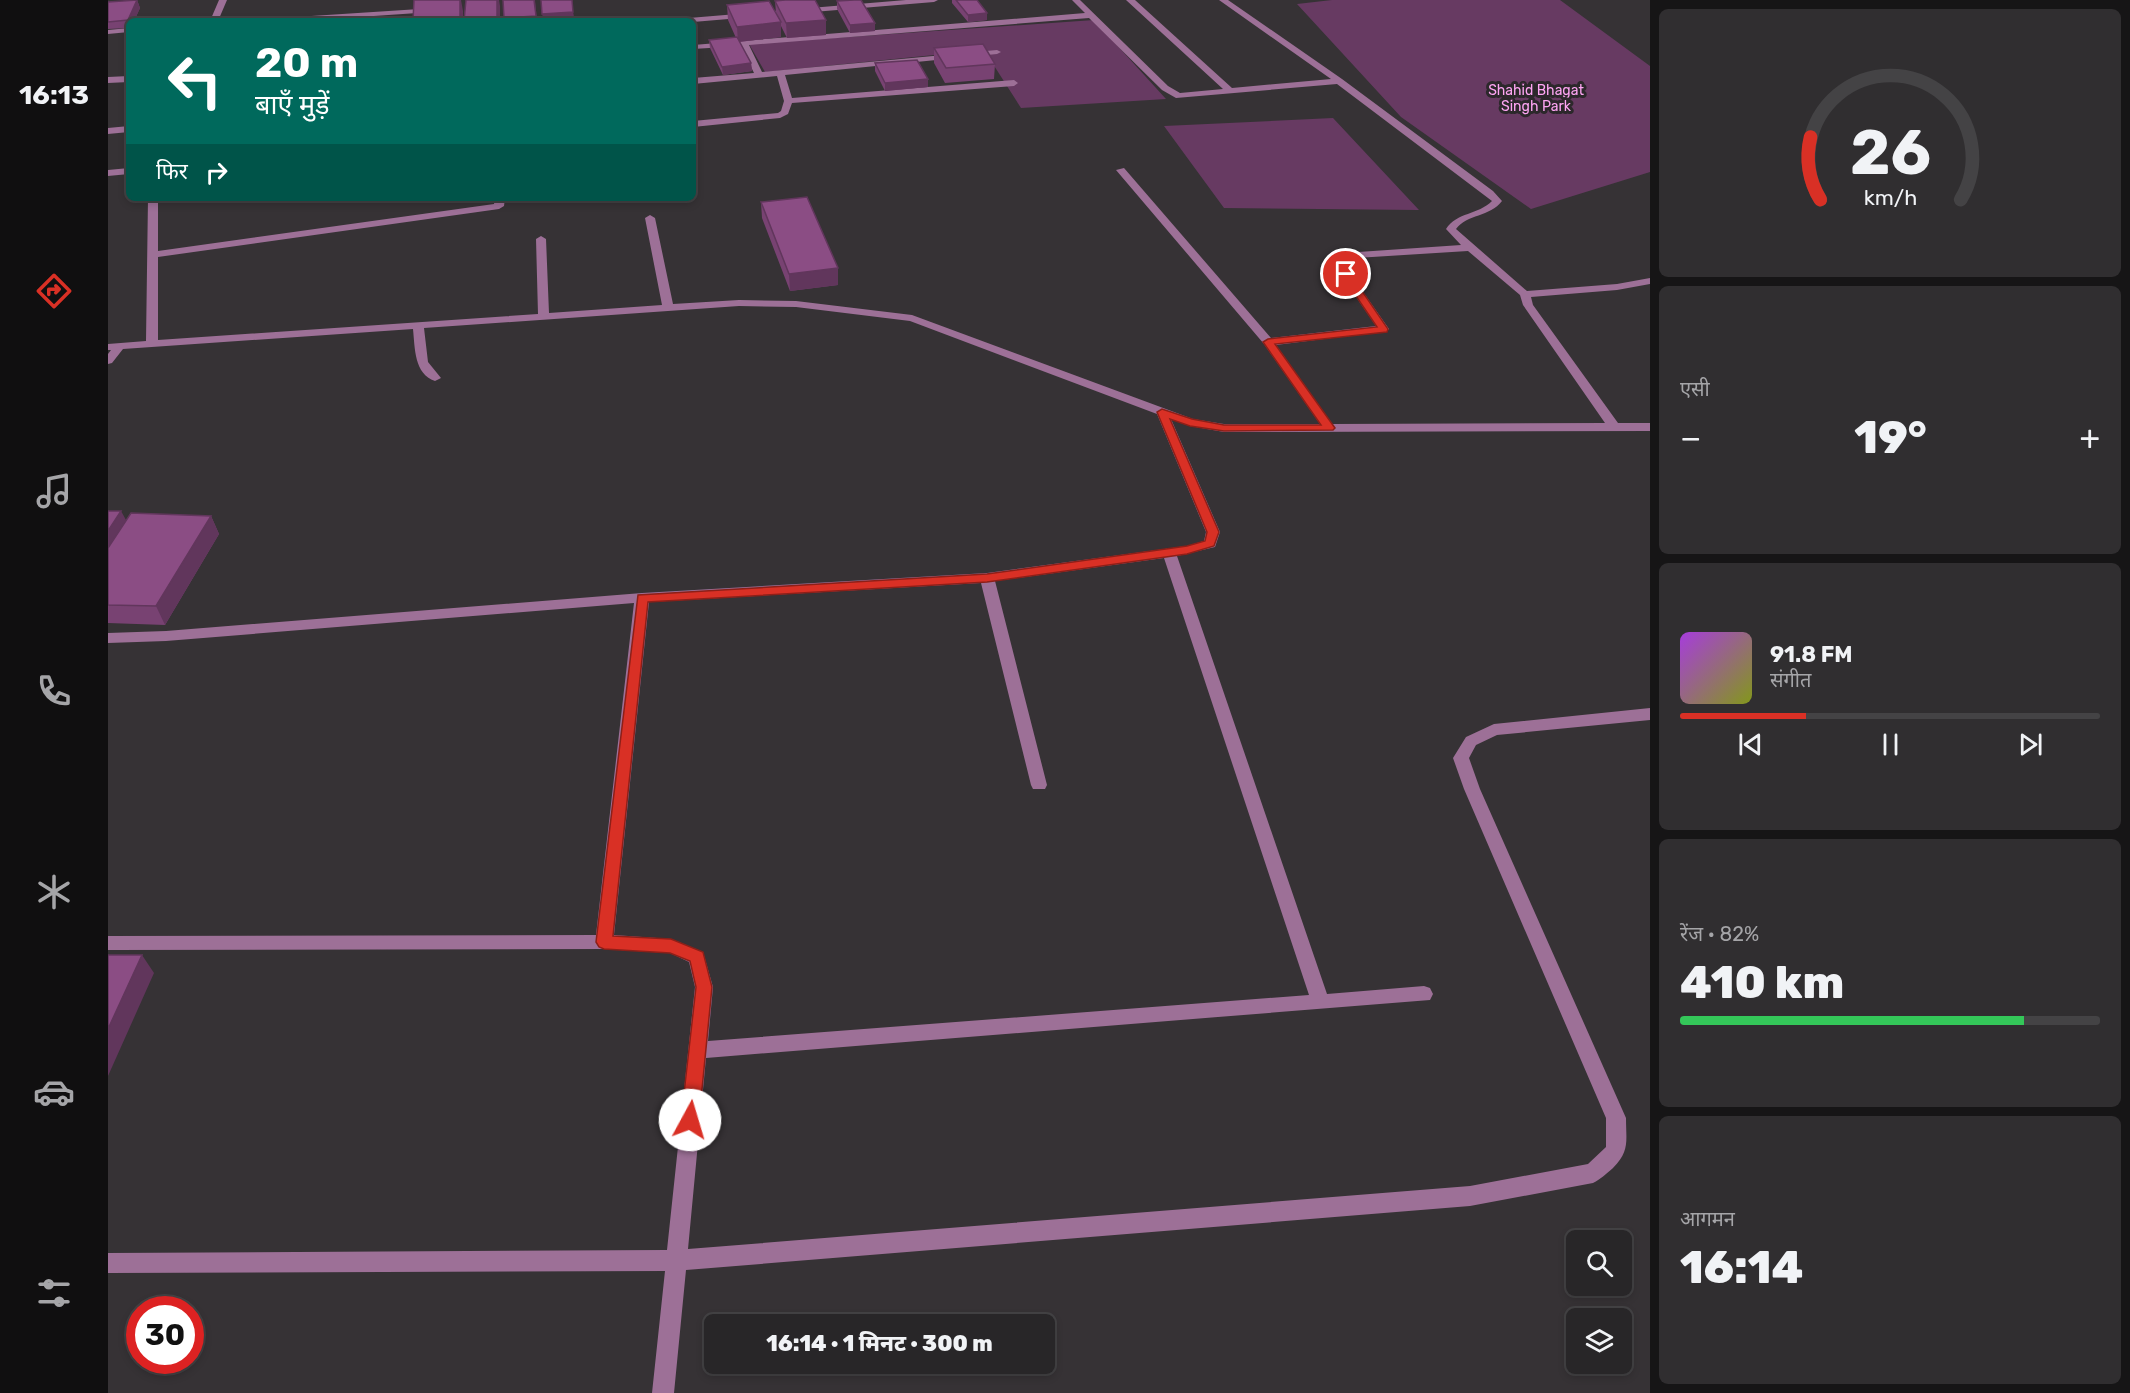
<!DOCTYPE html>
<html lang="hi">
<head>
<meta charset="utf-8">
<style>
  :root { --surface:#282628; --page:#302e30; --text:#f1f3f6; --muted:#a5a5a8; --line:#444345; --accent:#d93025 }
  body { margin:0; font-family:Rubik,"Noto Sans Devanagari",sans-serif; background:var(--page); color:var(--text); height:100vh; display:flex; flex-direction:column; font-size:22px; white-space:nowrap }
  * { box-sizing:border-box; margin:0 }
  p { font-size:20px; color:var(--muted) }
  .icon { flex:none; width:33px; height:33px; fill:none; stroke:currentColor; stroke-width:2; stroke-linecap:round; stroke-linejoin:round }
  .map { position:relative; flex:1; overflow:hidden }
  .sheet { display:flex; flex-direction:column; gap:9px; padding:9px; background:#161516; width:480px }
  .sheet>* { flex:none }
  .guide { position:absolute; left:18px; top:18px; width:570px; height:183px; border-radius:9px; box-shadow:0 3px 9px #0003,0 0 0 2px var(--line); background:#00695c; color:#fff; overflow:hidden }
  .controls { position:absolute; left:1458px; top:1230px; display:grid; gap:12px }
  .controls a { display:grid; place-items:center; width:66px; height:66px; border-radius:9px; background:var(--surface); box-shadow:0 3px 9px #0003,0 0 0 2px var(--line); font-size:30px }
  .speed { position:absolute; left:18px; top:1296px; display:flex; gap:12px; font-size:30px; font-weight:700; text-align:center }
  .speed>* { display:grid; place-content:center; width:78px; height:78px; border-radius:50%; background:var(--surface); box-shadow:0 3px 9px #0003,0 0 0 2px var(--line); line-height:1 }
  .speed .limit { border:9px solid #d22; background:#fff; color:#111 }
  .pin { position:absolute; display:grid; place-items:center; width:51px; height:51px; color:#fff; margin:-26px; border:3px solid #fff; border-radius:50%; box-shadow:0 2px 6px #0007 }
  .me { position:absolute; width:66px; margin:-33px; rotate:6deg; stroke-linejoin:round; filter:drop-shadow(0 0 4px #0008) }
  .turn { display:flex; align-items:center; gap:21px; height:126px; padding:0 30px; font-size:27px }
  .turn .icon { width:78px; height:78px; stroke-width:2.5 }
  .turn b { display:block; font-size:42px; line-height:51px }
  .then { display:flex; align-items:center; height:57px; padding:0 30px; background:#0003; gap:12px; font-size:22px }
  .big { font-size:45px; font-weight:800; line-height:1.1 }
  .sheet .widget { flex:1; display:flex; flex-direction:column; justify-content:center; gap:9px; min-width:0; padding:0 21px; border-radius:9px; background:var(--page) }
  .sheet .dial { align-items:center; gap:0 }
  .dial svg { height:156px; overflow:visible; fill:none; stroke:var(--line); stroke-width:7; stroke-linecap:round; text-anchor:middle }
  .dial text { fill:var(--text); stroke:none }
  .song { display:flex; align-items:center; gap:18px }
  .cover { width:72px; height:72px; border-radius:9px; background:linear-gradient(135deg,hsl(280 70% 55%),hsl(70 70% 35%)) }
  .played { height:6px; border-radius:3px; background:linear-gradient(90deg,var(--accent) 30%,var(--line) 30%) }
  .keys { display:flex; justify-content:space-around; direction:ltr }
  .heat { display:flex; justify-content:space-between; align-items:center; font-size:33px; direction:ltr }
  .charge { height:9px; border-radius:4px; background:linear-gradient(90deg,#34c759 82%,var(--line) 0) }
  .trip { position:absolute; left:596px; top:1314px; width:351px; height:60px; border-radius:9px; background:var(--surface); box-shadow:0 3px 9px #0003,0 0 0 2px var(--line); font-weight:800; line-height:60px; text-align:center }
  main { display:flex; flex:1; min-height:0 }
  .tab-bar { display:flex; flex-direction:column; width:108px; justify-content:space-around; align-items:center; background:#100f10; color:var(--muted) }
  .tab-bar .icon { width:42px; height:42px }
  .tab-bar .current { color:var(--accent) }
  .tab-bar b { font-size:27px; color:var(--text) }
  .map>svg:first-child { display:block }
</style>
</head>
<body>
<main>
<nav class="tab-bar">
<b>16:13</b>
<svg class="icon current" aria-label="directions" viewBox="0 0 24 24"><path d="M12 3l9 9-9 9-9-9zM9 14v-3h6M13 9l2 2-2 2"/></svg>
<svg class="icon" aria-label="music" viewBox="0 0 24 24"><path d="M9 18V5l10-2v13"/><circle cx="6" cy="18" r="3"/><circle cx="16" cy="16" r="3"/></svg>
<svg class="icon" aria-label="phone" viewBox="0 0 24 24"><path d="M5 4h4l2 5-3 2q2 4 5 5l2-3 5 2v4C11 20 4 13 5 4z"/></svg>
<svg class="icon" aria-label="climate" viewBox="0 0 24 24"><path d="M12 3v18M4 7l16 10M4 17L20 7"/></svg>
<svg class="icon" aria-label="car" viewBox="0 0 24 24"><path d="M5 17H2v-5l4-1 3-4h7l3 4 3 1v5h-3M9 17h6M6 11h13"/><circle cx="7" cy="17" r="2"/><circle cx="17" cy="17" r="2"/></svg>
<svg class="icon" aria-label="filters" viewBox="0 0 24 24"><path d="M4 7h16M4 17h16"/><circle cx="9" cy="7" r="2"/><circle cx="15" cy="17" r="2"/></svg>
</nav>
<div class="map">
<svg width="1542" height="1393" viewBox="0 0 1542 1393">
  <rect width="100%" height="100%" fill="#363235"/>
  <path fill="#673a62" d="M1224 0H1452L1542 66V172L1423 209 1293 117 1189 4Z
    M986 20 1058 99 913 108 876 50 657 72 641 44Z
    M1225 118 1311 210 1116 208 1056 126Z"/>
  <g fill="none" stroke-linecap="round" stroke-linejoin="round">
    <path fill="#9d7097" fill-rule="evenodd" d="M111 0H119L110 21H102Z
      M798 0H830L826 2 585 22 565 21 569 19Z
      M964 0H972L1060 86 1072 93 1115 89 1018 0H1027L1124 88 1223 79 1111 0H1120L1234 79 1385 191 1394 201C1382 217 1359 214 1348 229L1419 291 1509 284 1542 278V284L1509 290 1423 297 1425 305 1510 423H1542V431L1116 432 1082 426 1063 419 1112 532 1107 547 1069 556 1219 994 1316 986 1322 988 1325 994 1322 1000 598 1058 580 1249 1362 1186 1480 1164 1498 1147V1118L1356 789 1345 758 1358 737 1386 724 1542 708V720L1389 735 1368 745 1361 758 1372 789 1518 1118C1518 1141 1522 1151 1505 1168 1498 1174 1493 1179 1485 1183L1362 1206 578 1270 566 1393H544L557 1271 0 1273V1253L559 1250 587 987 581 962 562 953 496 949 0 950V936L488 935 526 603 58 641 0 643V633L58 631 534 593 879 573 1079 546 1096 541 1098 532 1049 414 802 321 688 307 631 306 316 328 320 362 333 378 327 381C306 374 307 348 305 329L15 349 4 363 0 364V354L3 350H0V344L38 341 40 198H50V251L386 204 387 198H397L396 206 391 209 50 257V340L430 314 428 239 433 236 438 239 441 313 554 305 537 218 542 215 547 218 565 304 631 300 688 301 804 315 1085 419 1116 424H1212L1156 344 1008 170 1016 168 1163 338 1268 326 1220 256 1221 254 1353 245 1338 229C1349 212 1370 215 1384 201L1229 84 1068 98 1054 90 981 18 641 45 654 72 889 50 893 52 889 54 677 75 684 98 906 80 910 83 906 86 684 103 680 114 672 118 585 127V121L670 113 673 111 676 101 669 76 585 84V78L646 73 633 46 585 49V45L977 13ZM1360 251 1412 295 1415 305 1497 423 1224 424 1168 345 1279 331 1281 329 1232 259ZM1056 558 1201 995 600 1041 605 987 595 952 563 939 506 935 541 602 873 583 923 785 925 789H937L939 785 887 581Z
      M327 8V12H324L193 21H153L157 19Z
      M21 28V32L0 34V30Z
      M21 76V82L0 83V77Z
      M21 126V132L0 134V128Z
      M21 168V174L0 176V170Z"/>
  </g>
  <path fill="#784272" d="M29 0 32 8 26 21H21V28L0 29V2Z
    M844 0H869L879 20 860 22 844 3Z
    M667 1 718 20V35L679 38 673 26V37L631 42 643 63 644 71 615 75 602 48 601 40 628 38 620 20 619 5 668 13Z
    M729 1 767 23V31L742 33 729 9Z
    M826 48 887 64 886 79 837 83 826 63Z
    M767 63 820 79V87L777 91 767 71Z
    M653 202 730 268V285L682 291 654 218Z
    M0 511 18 521 103 516 111 534 57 625 0 623Z"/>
  <path fill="#61365c" d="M29 0 32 8 26 21H21V24L20 20Z
    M352 0H353L355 11V21H352Z
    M389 0H391L392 6V21H389Z
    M427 0 429 21H397L396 18Z
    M465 12 467 21H436L434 14Z
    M879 13V20L860 22V15Z
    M718 20V35L679 38 678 23Z
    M673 22V37L630 42 629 27Z
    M767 23V31L742 33V25Z
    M643 63 644 71 615 75 614 67Z
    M820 79V87L777 91V83Z
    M730 268V285L682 291 681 274Z
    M13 511 23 529 0 565V531Z
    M103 516 111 534 57 625 48 606Z
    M34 955 46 973 0 1076V1029Z"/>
  <path fill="#8b4d84" stroke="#61365c" stroke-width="1.5" d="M29 0 20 20 0 22V2Z
    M306 0H352V21H305Z
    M358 0H389V20L356 21Z
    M395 0H426L428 16 396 18Z
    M433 0H464L465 12 434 14Z
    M677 0H707L718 20 678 23 667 1Z
    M746 0H753L767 23 742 25 729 1Z
    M848 0H869L879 13 860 15Z
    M661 1 673 22 629 27 619 5Z
    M528 18V21L505 20Z
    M629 37 643 63 614 67 601 40Z
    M875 44 887 64 838 68 826 48Z
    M809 60 820 79 777 83 767 63Z
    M699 197 730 268 681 274 653 202Z
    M0 511H13L0 531Z
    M23 513 103 516 48 606 0 605V548Z
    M0 955H34L0 1029Z"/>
  <path fill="#d93025" stroke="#8d1f18" stroke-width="1.5" d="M1234 272H1241L1280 329 1279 332 1167 344 1227 428 1225 430 1116 431 1082 426 1062 419 1111 532 1106 546 1079 554 879 582 540 602 505 936 563 939 595 952 604 987 591 1120 589 1126 582 1128 576 1126 573 1120 588 987 582 961 562 953 496 949 491 947 488 942 530 595 879 574 1079 546 1097 541 1099 532 1049 412 1054 409 1084 419 1116 425H1213L1155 342 1160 339 1269 327 1233 274Z"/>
  <g text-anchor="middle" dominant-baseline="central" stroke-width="6" stroke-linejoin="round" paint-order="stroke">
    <g font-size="14" fill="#fea5f3" stroke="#2c282b">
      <text x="1428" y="90">Shahid Bhagat<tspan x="1428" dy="16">Singh Park</tspan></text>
    </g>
  </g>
</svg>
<div class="controls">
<a><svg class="icon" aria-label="search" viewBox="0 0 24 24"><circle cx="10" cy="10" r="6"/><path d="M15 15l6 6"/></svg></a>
<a><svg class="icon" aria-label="layers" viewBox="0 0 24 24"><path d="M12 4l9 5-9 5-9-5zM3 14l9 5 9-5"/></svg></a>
</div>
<div class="speed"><div class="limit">30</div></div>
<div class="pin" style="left:1238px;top:274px;background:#d93025"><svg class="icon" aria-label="arrive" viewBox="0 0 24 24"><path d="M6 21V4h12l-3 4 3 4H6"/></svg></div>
<svg class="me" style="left:582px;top:1120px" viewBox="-20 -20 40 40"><circle r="19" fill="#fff"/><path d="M0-13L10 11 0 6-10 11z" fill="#d93025"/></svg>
<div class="trip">16:14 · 1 मिनट · 300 m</div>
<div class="guide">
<div class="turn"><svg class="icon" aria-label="left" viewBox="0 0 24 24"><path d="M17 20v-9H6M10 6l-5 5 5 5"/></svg><div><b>20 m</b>बाएँ मुड़ें</div></div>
<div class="then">फिर<svg class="icon" aria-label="right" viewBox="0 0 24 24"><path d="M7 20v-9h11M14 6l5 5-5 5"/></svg></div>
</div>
</div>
<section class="sheet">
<div class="widget dial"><svg viewBox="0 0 100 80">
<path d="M14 69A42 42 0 1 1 86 69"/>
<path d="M14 69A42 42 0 0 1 9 37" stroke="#d93025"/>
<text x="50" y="56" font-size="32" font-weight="700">26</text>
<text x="50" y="72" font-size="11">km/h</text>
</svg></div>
<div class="widget"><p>एसी</p>
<div class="heat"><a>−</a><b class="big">19°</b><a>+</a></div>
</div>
<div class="widget">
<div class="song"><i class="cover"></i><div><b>91.8 FM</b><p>संगीत</p></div></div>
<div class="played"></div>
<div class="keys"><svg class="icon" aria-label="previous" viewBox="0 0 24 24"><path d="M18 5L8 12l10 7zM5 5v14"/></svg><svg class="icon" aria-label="pause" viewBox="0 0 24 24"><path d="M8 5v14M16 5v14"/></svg><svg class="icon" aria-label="next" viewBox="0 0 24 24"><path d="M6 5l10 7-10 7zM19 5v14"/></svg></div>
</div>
<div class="widget"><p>रेंज · 82%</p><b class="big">410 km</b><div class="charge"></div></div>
<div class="widget"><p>आगमन</p><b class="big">16:14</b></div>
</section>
</main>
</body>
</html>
